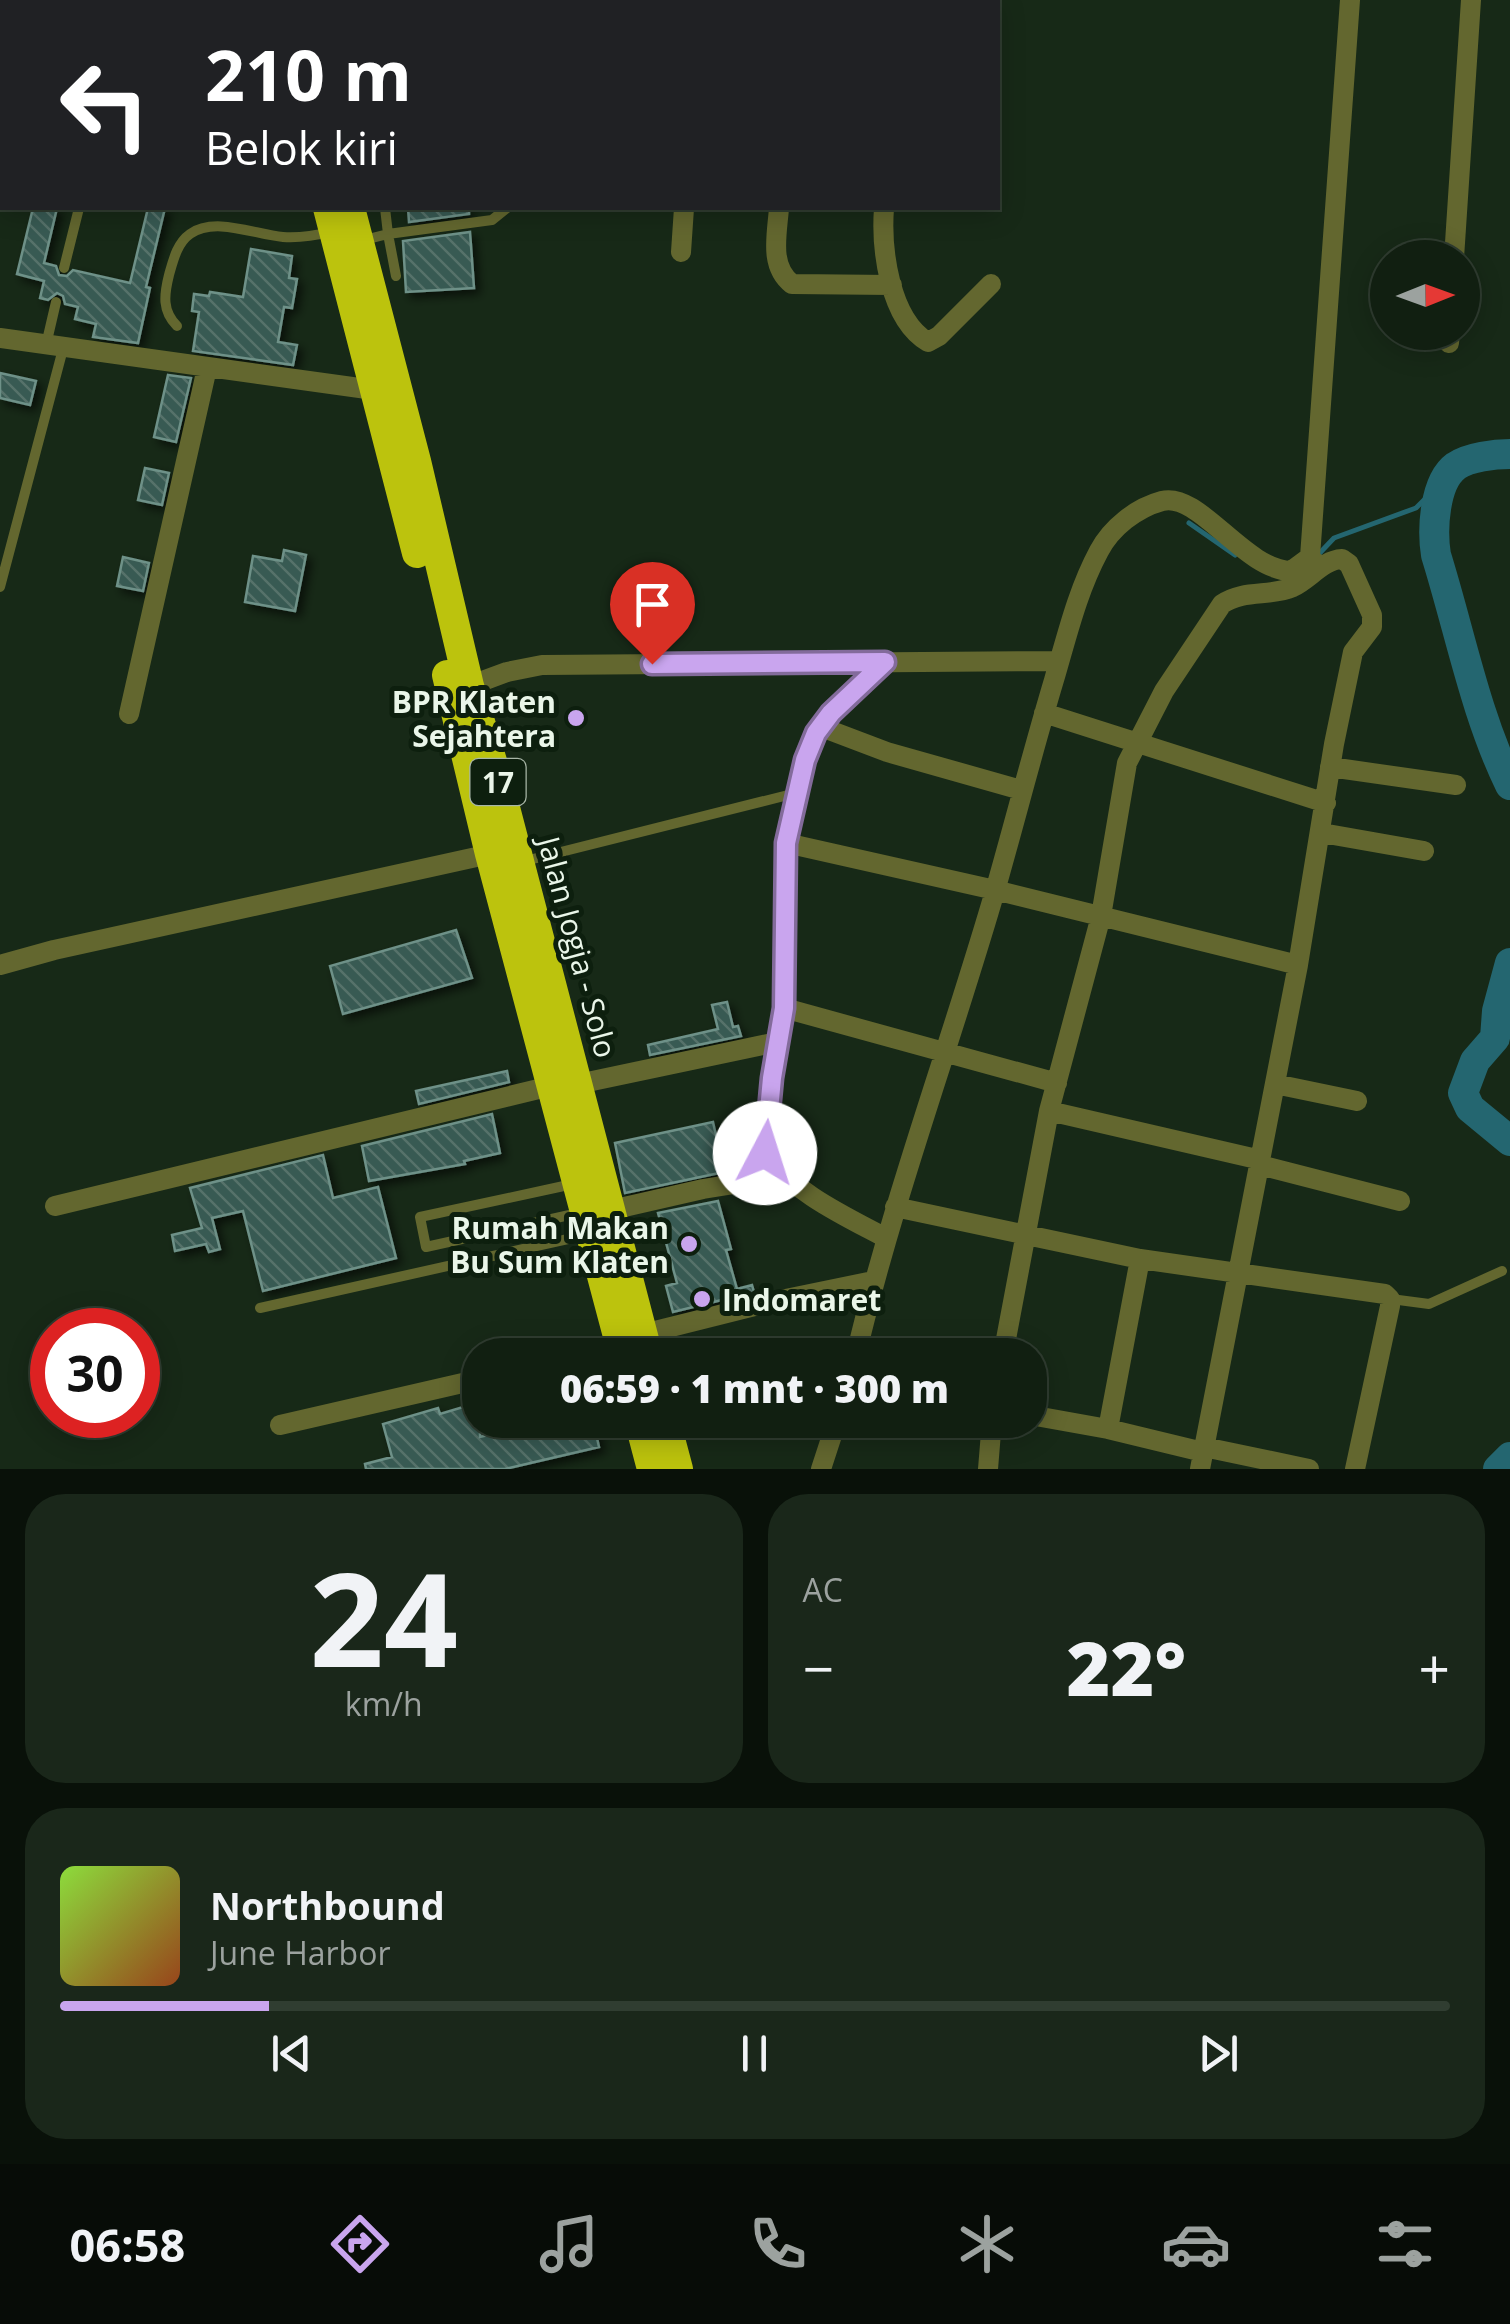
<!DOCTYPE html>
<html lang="id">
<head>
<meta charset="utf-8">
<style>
  :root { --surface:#111f11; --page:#1a271a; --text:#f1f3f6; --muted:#9ca29f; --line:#303d31; --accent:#c9a5ee }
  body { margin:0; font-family:"Open Sans",sans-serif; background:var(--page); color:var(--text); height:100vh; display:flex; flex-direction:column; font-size:38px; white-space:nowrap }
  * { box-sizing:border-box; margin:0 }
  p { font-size:32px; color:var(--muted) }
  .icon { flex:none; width:55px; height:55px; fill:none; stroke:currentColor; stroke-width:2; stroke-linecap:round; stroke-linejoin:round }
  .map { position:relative; height:1469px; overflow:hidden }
  .details { display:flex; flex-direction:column; gap:25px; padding:25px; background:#091109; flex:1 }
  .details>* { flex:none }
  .guide { position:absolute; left:0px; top:0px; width:1000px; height:210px; box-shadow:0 5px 25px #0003,0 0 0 2px var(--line); background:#202124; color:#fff; overflow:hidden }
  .needle { width:65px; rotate:89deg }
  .controls { position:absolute; left:1370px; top:240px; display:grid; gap:20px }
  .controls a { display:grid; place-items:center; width:110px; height:110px; border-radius:50%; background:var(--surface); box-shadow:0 5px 25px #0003,0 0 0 2px var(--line); font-size:50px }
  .speed { position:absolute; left:30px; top:1308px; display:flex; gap:20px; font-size:50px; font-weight:700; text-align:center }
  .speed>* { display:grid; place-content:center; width:130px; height:130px; border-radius:50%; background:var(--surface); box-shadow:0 5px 25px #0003,0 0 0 2px var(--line); line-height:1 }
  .speed .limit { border:15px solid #d22; background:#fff; color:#111 }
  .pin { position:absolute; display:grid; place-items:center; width:85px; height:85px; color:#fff; margin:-102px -42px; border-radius:50% 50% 50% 0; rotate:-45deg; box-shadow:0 0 10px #0007 }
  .pin .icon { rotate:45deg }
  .me { position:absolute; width:110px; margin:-55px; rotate:5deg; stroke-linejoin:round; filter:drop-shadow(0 0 8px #0008) }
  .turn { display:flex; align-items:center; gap:35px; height:210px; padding:0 40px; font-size:45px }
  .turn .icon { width:130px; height:130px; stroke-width:2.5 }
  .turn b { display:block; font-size:70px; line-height:85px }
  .big { font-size:75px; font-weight:800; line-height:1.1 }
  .details .card { flex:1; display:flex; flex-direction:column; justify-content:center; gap:15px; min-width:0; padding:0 35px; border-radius:40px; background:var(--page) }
  .details .dial { align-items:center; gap:0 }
  .dial b { font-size:130px; line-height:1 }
  .song { display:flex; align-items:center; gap:30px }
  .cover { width:120px; height:120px; border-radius:15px; background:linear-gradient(135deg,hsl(90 70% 55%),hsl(20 70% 35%)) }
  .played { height:10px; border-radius:5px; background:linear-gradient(90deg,var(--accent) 15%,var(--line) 15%) }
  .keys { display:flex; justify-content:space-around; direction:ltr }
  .heat { display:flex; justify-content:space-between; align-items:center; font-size:55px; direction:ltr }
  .details .tiles { flex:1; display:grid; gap:25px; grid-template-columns:1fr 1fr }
  .card:last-child { grid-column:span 2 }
  .trip { position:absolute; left:462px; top:1338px; width:585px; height:100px; border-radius:40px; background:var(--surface); box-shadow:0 5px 25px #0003,0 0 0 2px var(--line); font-weight:800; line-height:100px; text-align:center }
  .dock { display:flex; height:160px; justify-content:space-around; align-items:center; background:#070c07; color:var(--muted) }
  .dock .icon { width:70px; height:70px }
  .dock .active { color:var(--accent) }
  .dock b { font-size:45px; color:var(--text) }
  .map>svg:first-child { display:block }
</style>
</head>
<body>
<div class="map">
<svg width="1510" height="1469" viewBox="0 0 1510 1469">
  <defs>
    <pattern id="building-back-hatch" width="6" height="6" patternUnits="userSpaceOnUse" patternTransform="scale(2.5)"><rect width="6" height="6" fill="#395a52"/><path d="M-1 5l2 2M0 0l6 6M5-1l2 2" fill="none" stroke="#56726b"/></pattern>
    <filter id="shadow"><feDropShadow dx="5" dy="5" stdDeviation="5" flood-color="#0009"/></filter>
  </defs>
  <rect width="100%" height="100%" fill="#172917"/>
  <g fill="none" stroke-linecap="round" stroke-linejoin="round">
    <path stroke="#246670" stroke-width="5" d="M1189 523 1235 555
      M1316 557 1334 538 1416 508 1447 477"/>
    <path stroke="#246670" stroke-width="30" d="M1510 454C1495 454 1469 457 1456 466 1434 482 1432 530 1436 555 1460 632 1475 713 1510 785
      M1510 963 1497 1011 1495 1038 1475 1061 1463 1093 1470 1108 1510 1141
      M1498 1469 1510 1457"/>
  </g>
  <path fill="url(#building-back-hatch)" stroke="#6e9188" stroke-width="2.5" filter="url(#shadow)" d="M33 208H57L44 263 56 266 59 275 67 276 73 270 130 283 148 208H165L146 287 150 288 138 343 93 337 96 324 75 319 78 307 65 304 63 296 57 293 48 300 40 298 44 281 17 274Z
    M408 208H469V214L409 222Z
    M470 232 474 288 406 292 403 241Z
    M251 249 292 256 289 278 297 279 292 308 284 307 278 342 297 345 293 365 193 351 199 312 192 311 194 294 209 296 210 292 243 297Z
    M0 373 36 381 30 405 0 398Z
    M168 375 191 378 176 442 154 437Z
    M145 468 169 473 162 505 138 500Z
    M284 550 306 555 295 611 245 602 253 556 282 561Z
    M123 557 149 563 143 591 117 586Z
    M456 930 472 978 343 1014 330 966Z
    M727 1002 733 1027 738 1026 741 1036 650 1055 648 1045 718 1029 712 1005Z
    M507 1071 509 1082 419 1104 416 1091Z
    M492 1114 500 1153 464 1161 465 1164 369 1181 362 1146Z
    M713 1122 724 1172 625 1193 615 1143Z
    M323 1155 333 1198 378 1187 396 1258 263 1291 243 1211 212 1218 220 1249 209 1252 206 1244 175 1251 172 1235 202 1228 190 1188Z
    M718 1201 731 1249 726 1250 737 1289 752 1285 754 1292 673 1312 666 1286 677 1283 658 1213Z
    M480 1402V1437L551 1420H593L599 1447 505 1469H366L365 1464 392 1457 383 1424 438 1408 440 1414Z"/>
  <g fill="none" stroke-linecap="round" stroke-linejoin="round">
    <path stroke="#63672f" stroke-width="10" d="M576 2V0
      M360 241 388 234 385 208
      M64 268 79 208
      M396 276 388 234 492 220 507 208
      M177 326C162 311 164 295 169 275 173 261 177 243 190 234 215 216 256 235 283 237 300 238 314 236 330 232
      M46 345 56 302
      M0 587 63 349
      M521 862 796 793
      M573 1184 420 1217 426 1247 583 1212
      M1391 1299 1429 1304 1502 1271
      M260 1308 586 1235"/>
    <path stroke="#63672f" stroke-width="20" d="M451 2V0
      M701 2V0
      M789 2V0
      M900 2V0
      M0 175 2 166
      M779 208C777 235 769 266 792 284L892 285
      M884 208C881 248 889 319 928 342L939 336 991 284
      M681 252 684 208
      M1454 258 1471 0
      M0 338 374 390
      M1449 343 1450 332
      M1319 567 1310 557 1350 0
      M885 662 831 713 816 733 805 760 786 843 784 1008 768 1113 765 1153C794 1193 843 1215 886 1238
      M469 686 507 672 542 665 1059 661
      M1044 713 1326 803
      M129 714 207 368
      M821 727 887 752 1021 790
      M1330 767 1456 785
      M1322 833 1424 851
      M786 843 995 890 1298 965
      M0 965 54 950 490 854
      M784 1008 1057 1083
      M578 1084 777 1042
      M1275 1084 1357 1101
      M1049 1111 1261 1160
      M1260 1165 1400 1201
      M55 1206 551 1086
      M895 1207 1140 1259 1385 1294 1390 1299V1306L1355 1469
      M611 1210 703 1189 784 1176
      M643 1334 771 1302 873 1281
      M578 1355 620 1345
      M856 1355C893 1198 950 1046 995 891 1015 821 1033 750 1054 680 1067 636 1077 592 1099 551 1111 528 1136 508 1162 501 1199 491 1244 570 1291 571L1310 557
      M1003 1355 1049 1111 1101 916 1127 763 1164 691 1222 604C1244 589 1270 597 1293 587 1310 579 1323 560 1342 559L1349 564 1372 615V627L1353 652 1334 744 1298 965 1200 1469
      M1030 1415 1108 1429 1203 1452
      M280 1425 480 1379
      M1108 1429 1140 1259
      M1204 1447 1309 1469
      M821 1469 837 1420
      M988 1469 992 1420"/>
    <path stroke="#bcc30d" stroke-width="30" d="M275 0 276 2
      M299 0 300 2
      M328 208 417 553
      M350 208 416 461 469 686 498 781 648 1355
      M447 675 490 854 623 1355
      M639 1420 652 1469
      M665 1420 678 1469"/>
  </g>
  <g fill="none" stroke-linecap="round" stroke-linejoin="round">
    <defs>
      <path id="route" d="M652 664 885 662 831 713 816 733 805 760 786 843 784 1008 772 1078 765 1153"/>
    </defs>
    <use href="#route" stroke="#836b9b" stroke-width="25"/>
    <use href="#route" stroke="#c9a5ee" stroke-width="18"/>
  </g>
  <g fill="#c9a5ee" stroke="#0d1f0e" stroke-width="4">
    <circle cx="576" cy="718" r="10"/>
    <circle cx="689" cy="1244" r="10"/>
    <circle cx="702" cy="1299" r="10"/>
  </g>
  <g text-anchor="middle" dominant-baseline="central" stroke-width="10" stroke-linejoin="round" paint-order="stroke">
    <rect fill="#0d1f0e" stroke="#a8b6a7" stroke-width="2.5" x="470.5" y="759" width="55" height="46" rx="8"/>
    <g font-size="28" font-weight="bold" fill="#eaf6e9">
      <text x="498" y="782">17</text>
    </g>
    <g font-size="30" font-weight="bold" fill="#eaf6e9" stroke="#0d1f0e" text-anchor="end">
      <text x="556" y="701">BPR Klaten<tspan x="556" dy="34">Sejahtera</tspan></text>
      <text x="669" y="1227">Rumah Makan<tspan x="669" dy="34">Bu Sum Klaten</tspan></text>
      <text x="722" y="1299" text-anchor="start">Indomaret</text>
    </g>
    <g font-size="30" fill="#eaf6e9" stroke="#0d1f0e">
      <text transform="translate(578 947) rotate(75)">Jalan Jogja - Solo</text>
    </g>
  </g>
</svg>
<div class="controls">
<a><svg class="needle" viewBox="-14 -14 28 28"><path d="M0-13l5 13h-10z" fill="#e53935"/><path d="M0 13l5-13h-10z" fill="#9ca29f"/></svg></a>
</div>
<div class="speed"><div class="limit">30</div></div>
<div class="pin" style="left:652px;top:664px;background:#d93025"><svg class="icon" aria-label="arrive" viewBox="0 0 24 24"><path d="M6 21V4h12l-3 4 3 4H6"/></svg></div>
<svg class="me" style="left:765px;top:1153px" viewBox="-20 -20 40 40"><circle r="19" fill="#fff"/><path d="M0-13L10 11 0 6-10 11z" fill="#c9a5ee"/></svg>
<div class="trip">06:59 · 1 mnt · 300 m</div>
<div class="guide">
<div class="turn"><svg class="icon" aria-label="left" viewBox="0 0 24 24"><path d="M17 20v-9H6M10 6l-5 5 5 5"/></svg><div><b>210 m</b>Belok kiri</div></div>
</div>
</div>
<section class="details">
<div class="tiles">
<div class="card dial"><b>24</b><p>km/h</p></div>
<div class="card"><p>AC</p>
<div class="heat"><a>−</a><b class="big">22°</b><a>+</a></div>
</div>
<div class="card">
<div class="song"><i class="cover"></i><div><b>Northbound</b><p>June Harbor</p></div></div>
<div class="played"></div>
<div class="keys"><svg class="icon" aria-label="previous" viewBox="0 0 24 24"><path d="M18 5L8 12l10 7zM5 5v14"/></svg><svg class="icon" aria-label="pause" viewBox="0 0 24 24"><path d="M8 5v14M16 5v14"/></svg><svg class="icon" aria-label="next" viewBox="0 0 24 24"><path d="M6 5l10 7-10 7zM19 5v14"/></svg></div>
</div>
</div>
</section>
<nav class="dock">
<b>06:58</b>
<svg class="icon active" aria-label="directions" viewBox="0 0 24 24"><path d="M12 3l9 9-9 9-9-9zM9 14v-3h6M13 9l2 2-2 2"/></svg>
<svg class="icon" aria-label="music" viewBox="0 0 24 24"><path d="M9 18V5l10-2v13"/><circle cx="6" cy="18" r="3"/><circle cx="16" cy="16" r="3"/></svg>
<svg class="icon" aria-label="phone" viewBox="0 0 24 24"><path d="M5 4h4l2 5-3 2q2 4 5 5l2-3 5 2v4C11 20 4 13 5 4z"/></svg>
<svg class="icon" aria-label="climate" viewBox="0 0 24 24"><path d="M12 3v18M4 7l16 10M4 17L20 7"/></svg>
<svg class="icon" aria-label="car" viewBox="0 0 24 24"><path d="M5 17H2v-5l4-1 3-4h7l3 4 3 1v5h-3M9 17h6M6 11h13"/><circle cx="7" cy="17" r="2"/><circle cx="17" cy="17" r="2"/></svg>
<svg class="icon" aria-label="filters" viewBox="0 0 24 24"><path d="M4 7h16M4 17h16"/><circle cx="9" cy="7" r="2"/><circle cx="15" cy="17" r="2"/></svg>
</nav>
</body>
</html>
